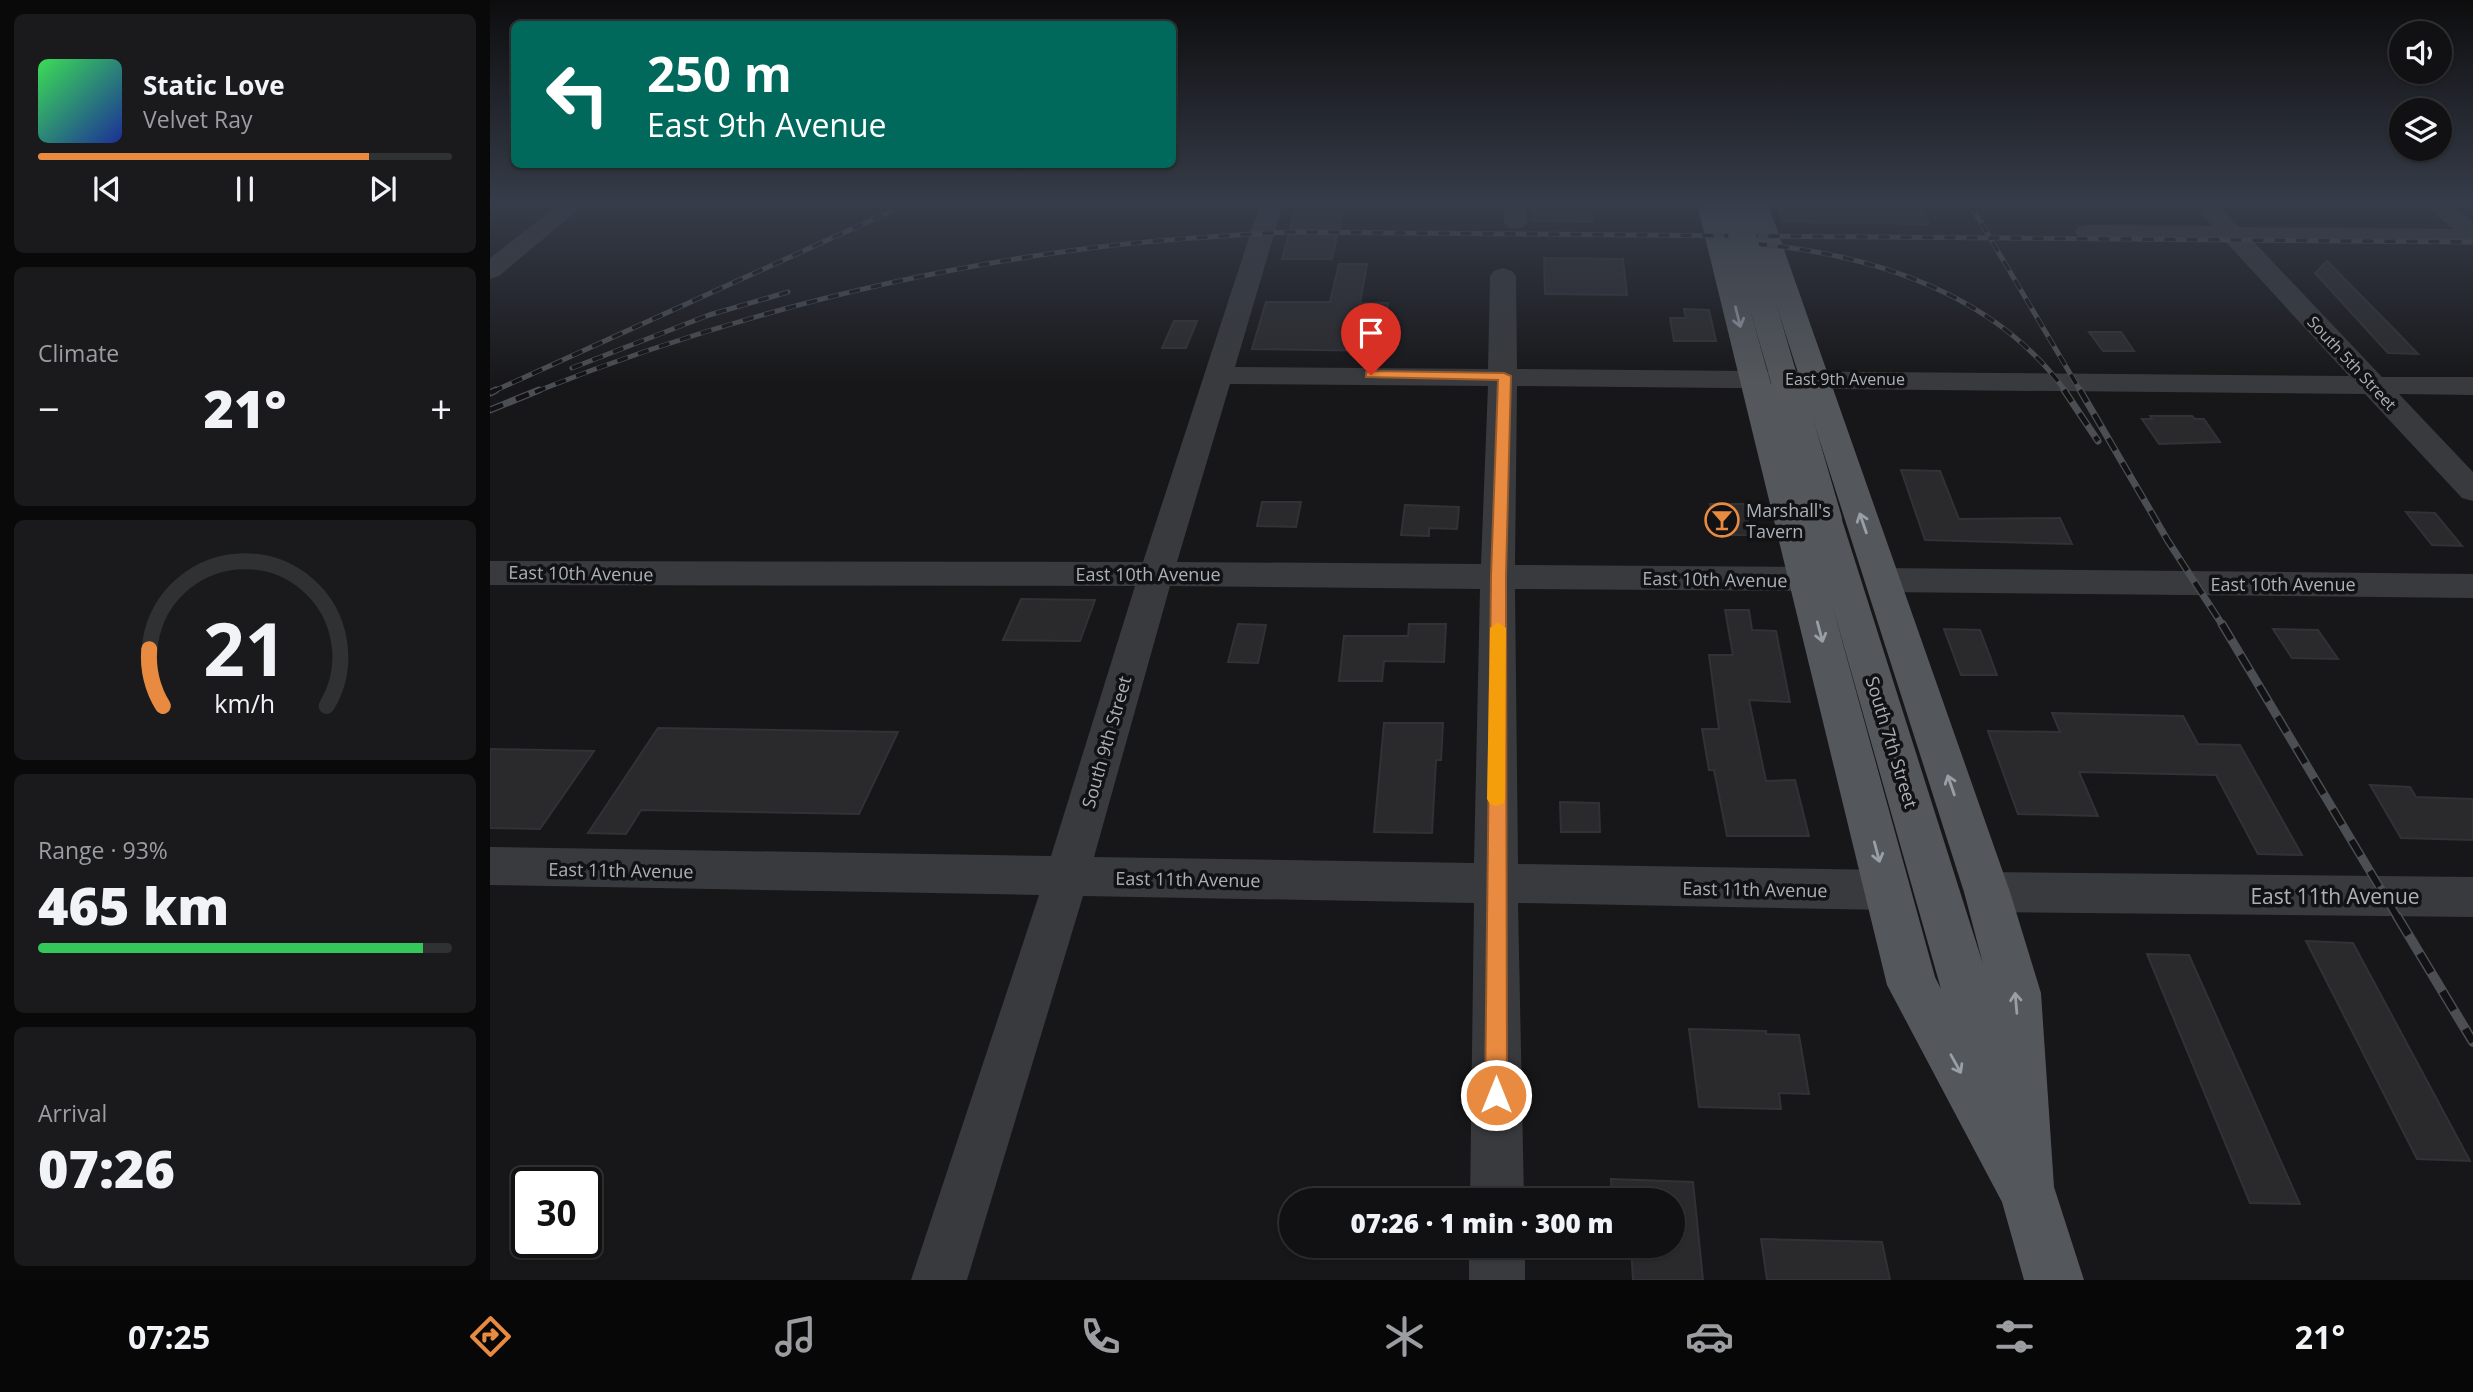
<!DOCTYPE html>
<html lang="en">
<head>
<meta charset="utf-8">
<style>
  :root { --surface:#111113; --page:#1a1a1c; --text:#f1f3f6; --muted:#9c9da0; --line:#303133; --accent:#e88b40 }
  body { margin:0; font-family:"Open Sans",sans-serif; background:var(--page); color:var(--text); height:100vh; display:flex; flex-direction:column; font-size:26px; white-space:nowrap }
  * { box-sizing:border-box; margin:0 }
  p { font-size:23px; color:var(--muted) }
  .icon { flex:none; width:38px; height:38px; fill:none; stroke:currentColor; stroke-width:2; stroke-linecap:round; stroke-linejoin:round }
  .map { position:relative; flex:1; overflow:hidden }
  .side { display:flex; flex-direction:column; gap:14px; padding:14px; background:#09090a; width:490px }
  .side>* { flex:none }
  .top-card { position:absolute; left:21px; top:21px; width:665px; height:147px; border-radius:10px; box-shadow:0 2px 5px #0004,0 0 0 2px var(--line); background:#00695c; color:#fff; overflow:hidden }
  .tools { position:absolute; left:1899px; top:21px; display:grid; gap:14px }
  .tools a { display:grid; place-items:center; width:63px; height:63px; border-radius:50%; background:var(--surface); box-shadow:0 2px 5px #0004,0 0 0 2px var(--line); font-size:35px }
  .speed { position:absolute; left:21px; top:1167px; display:flex; gap:14px; font-size:35px; font-weight:700; text-align:center }
  .speed>* { display:grid; place-content:center; width:91px; height:91px; border-radius:50%; background:var(--surface); box-shadow:0 2px 5px #0004,0 0 0 2px var(--line); line-height:1 }
  .speed .limit { border:4px solid #111; border-radius:10px; background:#fff; color:#111 }
  .pin { position:absolute; display:grid; place-items:center; width:60px; height:60px; color:#fff; margin:-72px -30px; border-radius:50% 50% 50% 0; rotate:-45deg; box-shadow:0 0 7px #0007 }
  .pin .icon { rotate:45deg }
  .me { position:absolute; width:77px; margin:-38px; rotate:0deg; stroke-linejoin:round; filter:drop-shadow(0 0 5px #0008) }
  .turn { display:flex; align-items:center; gap:24px; height:147px; padding:0 21px; font-size:32px }
  .turn .icon { width:91px; height:91px; stroke-width:2.5 }
  .turn b { display:block; font-size:49px; line-height:60px }
  .big { font-size:52px; font-weight:800; line-height:1.1 }
  .side .card { flex:1; display:flex; flex-direction:column; justify-content:center; gap:10px; min-width:0; padding:0 24px; border-radius:10px; background:var(--page) }
  .side .dial { align-items:center; gap:0 }
  .dial svg { height:182px; overflow:visible; fill:none; stroke:var(--line); stroke-width:7; stroke-linecap:round; text-anchor:middle }
  .dial text { fill:var(--text); stroke:none }
  .song { display:flex; align-items:center; gap:21px }
  .cover { width:84px; height:84px; border-radius:10px; background:linear-gradient(135deg,hsl(130 70% 55%),hsl(230 70% 35%)) }
  .played { height:7px; border-radius:4px; background:linear-gradient(90deg,var(--accent) 80%,var(--line) 80%) }
  .keys { display:flex; justify-content:space-around; direction:ltr }
  .heat { display:flex; justify-content:space-between; align-items:center; font-size:38px; direction:ltr }
  .charge { height:10px; border-radius:5px; background:linear-gradient(90deg,#34c759 93%,var(--line) 0) }
  .trip { position:absolute; left:789px; top:1188px; width:406px; height:70px; border-radius:35px; background:var(--surface); box-shadow:0 2px 5px #0004,0 0 0 2px var(--line); font-weight:800; line-height:70px; text-align:center }
  .tabs { display:flex; height:112px; justify-content:space-around; align-items:center; background:#070708; color:var(--muted) }
  .tabs .icon { width:49px; height:49px }
  .tabs .current { color:var(--accent) }
  .tabs b { font-size:32px; color:var(--text) }
  main { display:flex; flex:1; min-height:0 }
  .map>svg:first-child { display:block }
</style>
</head>
<body>
<main>
<section class="side">
<div class="card">
<div class="song"><i class="cover"></i><div><b>Static Love</b><p>Velvet Ray</p></div></div>
<div class="played"></div>
<div class="keys"><svg class="icon" aria-label="previous" viewBox="0 0 24 24"><path d="M18 5L8 12l10 7zM5 5v14"/></svg><svg class="icon" aria-label="pause" viewBox="0 0 24 24"><path d="M8 5v14M16 5v14"/></svg><svg class="icon" aria-label="next" viewBox="0 0 24 24"><path d="M6 5l10 7-10 7zM19 5v14"/></svg></div>
</div>
<div class="card"><p>Climate</p>
<div class="heat"><a>−</a><b class="big">21°</b><a>+</a></div>
</div>
<div class="card dial"><svg viewBox="0 0 100 80">
<path d="M14 69A42 42 0 1 1 86 69"/>
<path d="M14 69A42 42 0 0 1 8 44" stroke="#e88b40"/>
<text x="50" y="56" font-size="32" font-weight="700">21</text>
<text x="50" y="72" font-size="11">km/h</text>
</svg></div>
<div class="card"><p>Range · 93%</p><b class="big">465 km</b><div class="charge"></div></div>
<div class="card"><p>Arrival</p><b class="big">07:26</b></div>
</section>
<div class="map">
<svg width="1983" height="1280" viewBox="0 0 1983 1280">
  <rect width="100%" height="100%" fill="#171719"/>
  <path fill="#2a2a2d" stroke="#313235" stroke-width="2" d="M807 204H854L842 259H792Z
    M1043 204H1101L1102 222 1043 221Z
    M1286 204H1428L1439 224 1293 222Z
    M1054 258 1133 259 1137 295 1055 294Z
    M1837 261 1904 329 1928 354 1898 353 1825 273Z
    M849 264H877L870 303H898L891 351 762 349 776 302H840Z
    M1194 309 1219 310 1226 341H1184L1180 318H1196Z
    M684 321H707L696 348H672Z
    M1599 332H1631L1644 351H1613Z
    M1660 416H1702L1705 419H1714L1730 442 1669 444 1652 419H1662Z
    M1411 470 1450 471 1469 519 1570 518 1582 544 1435 540Z
    M772 502H811L806 527 767 526Z
    M1220 504H1254L1261 535H1226Z
    M915 505 969 507 967 529 939 528V536L911 535Z
    M1916 512 1945 513 1972 546 1942 545Z
    M531 599 605 600 590 641 513 640Z
    M1235 610H1259L1262 630 1286 631 1300 702 1259 700 1276 781 1305 780 1319 836H1237L1224 770H1219L1212 729H1229L1219 655H1243Z
    M748 624 776 625 768 663 738 662Z
    M919 624H956L954 662 894 661 892 681H849L854 636H918Z
    M1454 629 1490 630 1507 675H1471Z
    M1783 629 1828 630 1848 659 1802 658Z
    M1562 713 1693 716 1708 744 1750 745 1812 855 1768 854 1726 775 1589 772 1608 816 1528 814 1498 731 1570 732Z
    M894 723H953L951 760H946L942 833 884 832Z
    M168 728 408 732 369 814 151 810 136 834 98 833Z
    M0 749 104 751 50 829 0 828Z
    M1880 785 1920 787 1926 797 1983 799V840L1911 838Z
    M1070 802 1109 803 1110 832H1071Z
    M1816 941 1863 943 1980 1161 1927 1159Z
    M1657 954 1699 955 1810 1204 1760 1203Z
    M1199 1029 1276 1031V1034L1309 1035 1319 1094 1289 1093 1291 1109 1209 1107Z
    M1121 1179 1203 1182 1213 1280H1143L1141 1246H1183V1200H1122Z
    M1271 1239 1392 1242 1400 1280H1277Z"/>
  <g fill="none" stroke-linecap="round" stroke-linejoin="round">
    <path fill="#383a3d" fill-rule="evenodd" d="M69 204H95L9 276 0 279V258Z
      M770 204H793L745 367 998 369 1000 276 1004 271 1013 268 1022 271 1026 276 1027 369 1859 376 1735 241 1597 239 1588 237 1585 232 1588 227 1597 225 1722 226 1703 204H1727L1749 227 1963 229 1934 204H1960L1983 222V244L1763 241 1892 377H1983V395L1909 394 1983 472V501L1972 498 1875 394 1027 386 1025 565 1316 567 1328 570 1333 579 1328 588 1316 591 1025 589 1028 864 1396 870 1412 876 1418 890 1412 904 1396 910 1028 903 1034 1200H980L984 903 593 896 477 1280H421L549 895 0 885V847L561 856 645 586 0 585V561L653 562ZM740 384 998 386 991 564 687 562ZM680 586 990 589 984 863 604 857Z
      M1014 204H1036L1038 222 1034 227 1026 229 1018 227 1014 222Z
      M1392 568 1983 574V598L1392 592 1380 589 1375 580 1380 571Z
      M1497 872 1983 877V917L1497 912 1481 906 1475 892 1481 878Z
      M979 1246H1035V1280H979Z"/>
    <path fill="#54585c" fill-rule="evenodd" d="M1207 204H1231L1318 519 1323 512 1335 508 1347 512 1352 520 1493 964 1474 892 1254 204H1278L1520 892 1551 993 1564 1187 1594 1280H1534L1512 1202 1397 985ZM1342 604 1451 989 1445 977Z"/>
    <defs>
      <path id="rail-far3" d="M1480 204 1591 392
        M1266 244C1382 254 1506 294 1576 392
        M82 368 219 315 298 292
        M2 392 417 204
        M45 392C221 322 405 274 593 249 661 240 730 236 799 232L1983 242"/>
      <path id="rail-far2" d="M1574 390 1608 441
        M1590 390 1678 541 1733 626
        M0 393 6 390
        M0 410 49 390"/>
      <path id="rail-far1" d="M1732 624 1908 918"/>
      <path id="rail" d="M1907 916 1983 1042"/>
    </defs>
    <use href="#rail-far3" stroke="#4b4e52" stroke-width="5"/>
    <use href="#rail-far2" stroke="#4b4e52" stroke-width="7"/>
    <use href="#rail-far1" stroke="#4b4e52" stroke-width="9"/>
    <use href="#rail" stroke="#4b4e52" stroke-width="10"/>
    <use href="#rail-far3" stroke="#121214" stroke-width="3.5" stroke-dasharray="11" stroke-linecap="butt"/>
    <use href="#rail-far2" stroke="#121214" stroke-width="4.5" stroke-dasharray="14" stroke-linecap="butt"/>
    <use href="#rail-far1" stroke="#121214" stroke-width="6" stroke-dasharray="18" stroke-linecap="butt"/>
    <use href="#rail" stroke="#121214" stroke-width="7" stroke-dasharray="22" stroke-linecap="butt"/>
    <path stroke="#54585c" stroke-width="27" d="M1243 204 1298 392"/>
    <path stroke="#54585c" stroke-width="34" d="M1297 390 1335 520"/>
  </g>
  <defs><path id="oneway-shaft" d="M-6 0H5M1.5-3L5.5 0L1.5 3" fill="none" stroke-width="1.6" stroke-linecap="round" stroke-linejoin="round" transform="scale(1.75)"/></defs>
  <g stroke="#999fa6">
    <use href="#oneway-shaft" transform="translate(1248 317) rotate(76)"/>
    <use href="#oneway-shaft" transform="translate(1373 523) rotate(-109)"/>
    <use href="#oneway-shaft" transform="translate(1330 632) rotate(75)"/>
    <use href="#oneway-shaft" transform="translate(1461 785) rotate(-109)"/>
    <use href="#oneway-shaft" transform="translate(1387 852) rotate(75)"/>
    <use href="#oneway-shaft" transform="translate(1526 1003) rotate(-95)"/>
    <use href="#oneway-shaft" transform="translate(1466 1064) rotate(61)"/>
  </g>
  <linearGradient id="sky" x2="0" y2="1"><stop stop-color="#0d0d0e"/><stop offset="0.53" stop-color="#363c49"/><stop offset="1" stop-color="#363c49" stop-opacity="0"/></linearGradient>
  <rect width="1983" height="383" fill="url(#sky)"/>
  <path fill="#e88b40" stroke="#975a2a" stroke-width="2" d="M881 371 1014 373 1021 376 1016 576 1017 1095 1014 1103 1006 1106 999 1103 995 1095 1001 576 1008 380 876 377V372Z"/>
  <path fill="#f59e0b" d="M1008 622 1016 628 1015 799 1013 804 1006 806 1000 804 997 799 1000 628Z"/>
  <defs>
    <symbol id="bar-ring" viewBox="-11 -11 22 22"><circle r="9.5" fill="#121214" stroke="#e88b40" stroke-width="1.5"/><path d="M-6-5H6L.8 .8V4.5H3.5V6h-7V4.5H-.8V.8Z" fill="#e88b40"/></symbol>
  </defs>
  <g fill-rule="evenodd">
    <use href="#bar-ring" x="1213" y="501" width="38" height="38"/>
  </g>
  <g text-anchor="middle" dominant-baseline="central" stroke-width="7" stroke-linejoin="round" paint-order="stroke">
    <g font-size="16" fill="#aab1b8" stroke="#121214">
      <text transform="translate(1862 363) rotate(47)">South 5th Street</text>
      <text x="1355" y="379">East 9th Avenue</text>
    </g>
    <g font-size="18" fill="#aab1b8" stroke="#121214" text-anchor="start">
      <text x="1256" y="510">Marshall's<tspan x="1256" dy="21">Tavern</tspan></text>
    </g>
    <g font-size="18" fill="#aab1b8" stroke="#121214">
      <text transform="translate(91 573) rotate(1)">East 10th Avenue</text>
      <text x="658" y="574">East 10th Avenue</text>
      <text transform="translate(1225 579) rotate(1)">East 10th Avenue</text>
      <text x="1793" y="584">East 10th Avenue</text>
      <text transform="translate(616 742) rotate(-74)">South 9th Street</text>
      <text transform="translate(1402 742) rotate(73)">South 7th Street</text>
      <text transform="translate(131 870) rotate(1)">East 11th Avenue</text>
      <text transform="translate(698 879) rotate(1)">East 11th Avenue</text>
      <text transform="translate(1265 889) rotate(1)">East 11th Avenue</text>
    </g>
    <g font-size="21" fill="#aab1b8" stroke="#121214">
      <text x="1845" y="896">East 11th Avenue</text>
    </g>
  </g>
</svg>
<div class="tools">
<a><svg class="icon" aria-label="sound" viewBox="0 0 24 24"><path d="M4 9h4l5-4v14l-5-4H4zM17 9q2 3 0 6"/></svg></a>
<a><svg class="icon" aria-label="layers" viewBox="0 0 24 24"><path d="M12 4l9 5-9 5-9-5zM3 14l9 5 9-5"/></svg></a>
</div>
<div class="speed"><div class="limit">30</div></div>
<div class="pin" style="left:881px;top:375px;background:#d93025"><svg class="icon" aria-label="arrive" viewBox="0 0 24 24"><path d="M6 21V4h12l-3 4 3 4H6"/></svg></div>
<svg class="me" style="left:1006px;top:1095px" viewBox="-20 -20 40 40"><circle r="17" fill="#e88b40" stroke="#fff" stroke-width="3"/><path d="M0-11L8 9 0 5-8 9z" fill="#fff"/></svg>
<div class="trip">07:26 · 1 min · 300 m</div>
<div class="top-card">
<div class="turn"><svg class="icon" aria-label="left" viewBox="0 0 24 24"><path d="M17 20v-9H6M10 6l-5 5 5 5"/></svg><div><b>250 m</b>East 9th Avenue</div></div>
</div>
</div>
</main>
<nav class="tabs">
<b>07:25</b>
<svg class="icon current" aria-label="directions" viewBox="0 0 24 24"><path d="M12 3l9 9-9 9-9-9zM9 14v-3h6M13 9l2 2-2 2"/></svg>
<svg class="icon" aria-label="music" viewBox="0 0 24 24"><path d="M9 18V5l10-2v13"/><circle cx="6" cy="18" r="3"/><circle cx="16" cy="16" r="3"/></svg>
<svg class="icon" aria-label="phone" viewBox="0 0 24 24"><path d="M5 4h4l2 5-3 2q2 4 5 5l2-3 5 2v4C11 20 4 13 5 4z"/></svg>
<svg class="icon" aria-label="climate" viewBox="0 0 24 24"><path d="M12 3v18M4 7l16 10M4 17L20 7"/></svg>
<svg class="icon" aria-label="car" viewBox="0 0 24 24"><path d="M5 17H2v-5l4-1 3-4h7l3 4 3 1v5h-3M9 17h6M6 11h13"/><circle cx="7" cy="17" r="2"/><circle cx="17" cy="17" r="2"/></svg>
<svg class="icon" aria-label="filters" viewBox="0 0 24 24"><path d="M4 7h16M4 17h16"/><circle cx="9" cy="7" r="2"/><circle cx="15" cy="17" r="2"/></svg>
<b>21°</b>
</nav>
</body>
</html>
